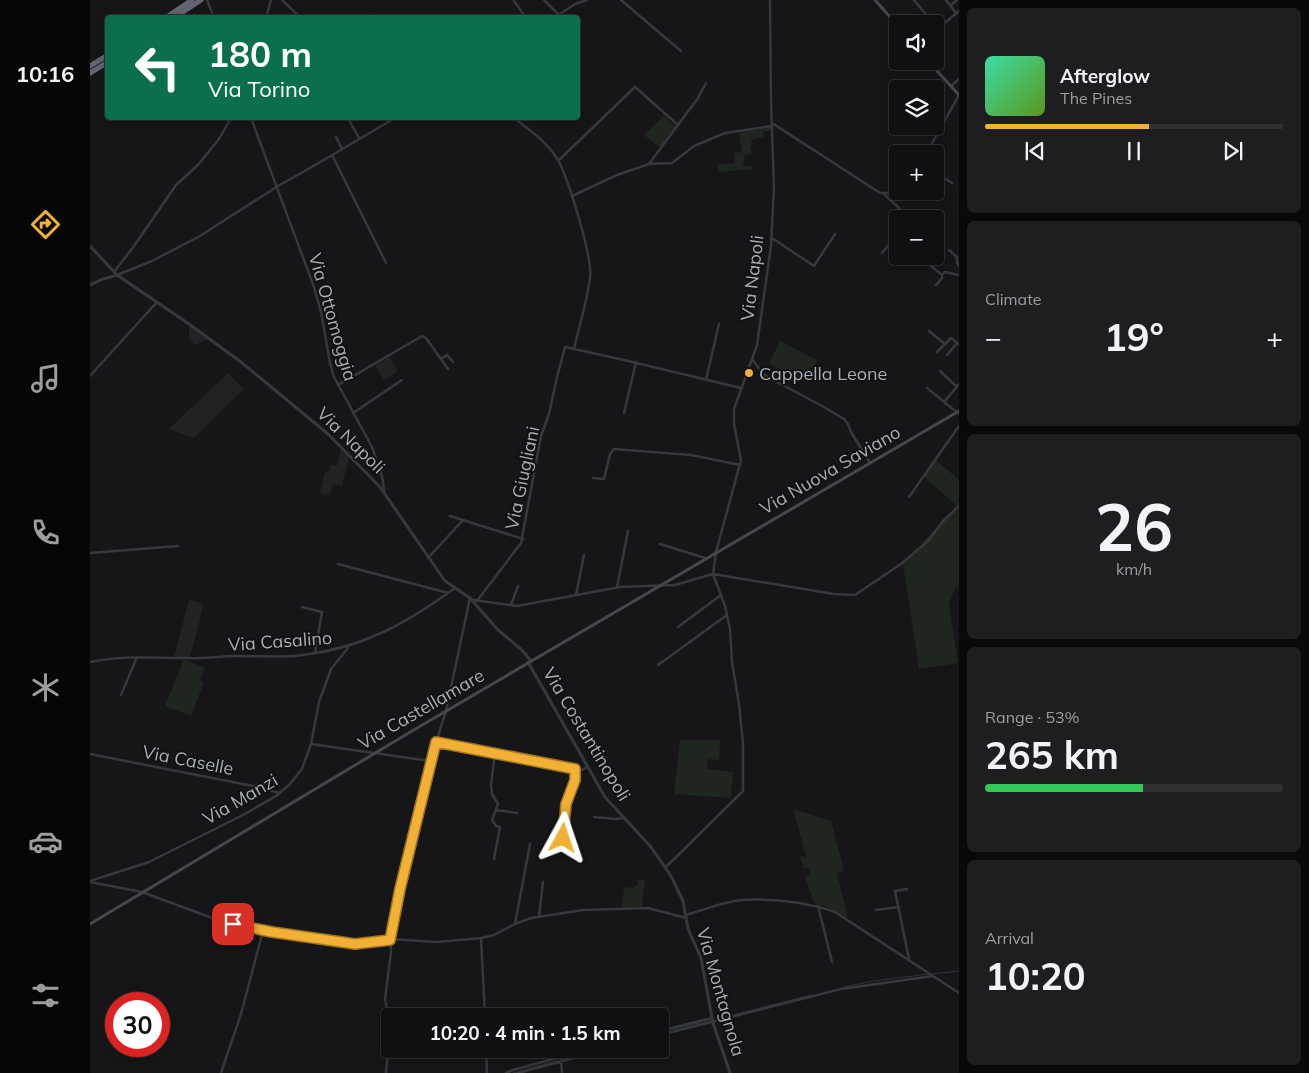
<!DOCTYPE html>
<html lang="en">
<head>
<meta charset="utf-8">
<style>
  :root { --surface:#101012; --page:#1e1e20; --text:#f1f3f6; --muted:#9c9d9f; --line:#303032; --accent:#f2b134 }
  body { margin:0; font-family:Mulish,sans-serif; background:var(--page); color:var(--text); height:100vh; display:flex; flex-direction:column; font-size:19px; white-space:nowrap }
  * { box-sizing:border-box; margin:0 }
  p { font-size:16px; color:var(--muted) }
  .icon { flex:none; width:28px; height:28px; fill:none; stroke:currentColor; stroke-width:2; stroke-linecap:round; stroke-linejoin:round }
  .map { position:relative; flex:1; overflow:hidden }
  .side { display:flex; flex-direction:column; gap:8px; padding:8px; background:#09090a; width:350px }
  .side>* { flex:none }
  .hud { position:absolute; left:15px; top:15px; width:475px; height:105px; border-radius:5px; box-shadow:0 2px 12px #0003,0 0 0 1px var(--line); background:#0b6e4f; color:#fff; overflow:hidden }
  .tools { position:absolute; left:799px; top:15px; display:grid; gap:10px }
  .tools a { display:grid; place-items:center; width:55px; height:55px; border-radius:5px; background:var(--surface); box-shadow:0 2px 12px #0003,0 0 0 1px var(--line); font-size:25px }
  .speed { position:absolute; left:15px; top:992px; display:flex; gap:10px; font-size:25px; font-weight:700; text-align:center }
  .speed>* { display:grid; place-content:center; width:65px; height:65px; border-radius:50%; background:var(--surface); box-shadow:0 2px 12px #0003,0 0 0 1px var(--line); line-height:1 }
  .speed .limit { border:8px solid #d22; background:#fff; color:#111 }
  .pin { position:absolute; display:grid; place-items:center; width:42px; height:42px; color:#fff; margin:-21px; border-radius:10px; box-shadow:0 2px 8px #0006 }
  .me { position:absolute; width:55px; margin:-28px; rotate:5deg; stroke-linejoin:round; filter:drop-shadow(0 0 4px #0008) }
  .turn { display:flex; align-items:center; gap:18px; height:105px; padding:0 20px; font-size:22px }
  .turn .icon { width:65px; height:65px; stroke-width:2.5 }
  .turn b { display:block; font-size:35px; line-height:42px }
  .big { font-size:38px; font-weight:700; line-height:1.1 }
  .side .tile { flex:1; display:flex; flex-direction:column; justify-content:center; gap:8px; min-width:0; padding:0 18px; border-radius:8px; background:var(--page) }
  .side .dial { align-items:center; gap:0 }
  .dial b { font-size:65px; line-height:1 }
  .song { display:flex; align-items:center; gap:15px }
  .cover { width:60px; height:60px; border-radius:8px; background:linear-gradient(135deg,hsl(160 70% 55%),hsl(90 70% 35%)) }
  .played { height:5px; border-radius:2px; background:linear-gradient(90deg,var(--accent) 55%,var(--line) 55%) }
  .keys { display:flex; justify-content:space-around; direction:ltr }
  .heat { display:flex; justify-content:space-between; align-items:center; font-size:28px; direction:ltr }
  .charge { height:8px; border-radius:4px; background:linear-gradient(90deg,#34c759 53%,var(--line) 0) }
  .trip { position:absolute; left:291px; top:1008px; width:288px; height:50px; border-radius:5px; background:var(--surface); box-shadow:0 2px 12px #0003,0 0 0 1px var(--line); font-weight:700; line-height:50px; text-align:center }
  main { display:flex; flex:1; min-height:0 }
  .tabs { display:flex; flex-direction:column; width:90px; justify-content:space-around; align-items:center; background:#060607; color:var(--muted) }
  .tabs .icon { width:35px; height:35px }
  .tabs .on { color:var(--accent) }
  .tabs b { font-size:22px; color:var(--text) }
  .map>svg:first-child { display:block }
</style>
</head>
<body>
<main>
<nav class="tabs">
<b>10:16</b>
<svg class="icon on" aria-label="directions" viewBox="0 0 24 24"><path d="M12 3l9 9-9 9-9-9zM9 14v-3h6M13 9l2 2-2 2"/></svg>
<svg class="icon" aria-label="music" viewBox="0 0 24 24"><path d="M9 18V5l10-2v13"/><circle cx="6" cy="18" r="3"/><circle cx="16" cy="16" r="3"/></svg>
<svg class="icon" aria-label="phone" viewBox="0 0 24 24"><path d="M5 4h4l2 5-3 2q2 4 5 5l2-3 5 2v4C11 20 4 13 5 4z"/></svg>
<svg class="icon" aria-label="climate" viewBox="0 0 24 24"><path d="M12 3v18M4 7l16 10M4 17L20 7"/></svg>
<svg class="icon" aria-label="car" viewBox="0 0 24 24"><path d="M5 17H2v-5l4-1 3-4h7l3 4 3 1v5h-3M9 17h6M6 11h13"/><circle cx="7" cy="17" r="2"/><circle cx="17" cy="17" r="2"/></svg>
<svg class="icon" aria-label="filters" viewBox="0 0 24 24"><path d="M4 7h16M4 17h16"/><circle cx="9" cy="7" r="2"/><circle cx="15" cy="17" r="2"/></svg>
</nav>
<div class="map">
<svg width="869" height="1073" viewBox="0 0 869 1073">
  <rect width="100%" height="100%" fill="#161618"/>
  <path fill="#222225" d="M99 325 118 339 106 345 99 340Z
    M300 357 308 371 294 380 285 365Z
    M138 373 154 389 104 438 79 429Z
    M251 450 259 457 252 486 243 484 240 495 230 493 235 471 239 472 241 465 247 466Z
    M99 600 114 604 100 657H84Z"/>
  <path fill="#1e261f" d="M574 116 586 127 570 148 554 135Z
    M681 127V130L673 132V137L661 140 662 145 660 146 662 154 654 156 655 162 653 163V166H662V169L629 172 628 165 645 163 644 153 652 152 649 133Z
    M690 341 727 360 715 382 679 363Z
    M846 460 869 480V587L865 588 859 604 868 663 829 669 813 564 835 545 833 542 867 506 834 477Z
    M94 659 115 668 110 680 114 682 101 716 75 706Z
    M590 740H630L629 760 618 759 617 769 643 772 641 798 584 794Z
    M703 809 741 821 754 871 747 873 758 918 734 906 724 903 715 876 720 875 719 868H714L710 857 716 856Z
    M547 879 555 880 552 906 543 907 541 905V907H532L534 887 544 888 545 885H548Z"/>
  <g fill="none" stroke-linecap="round" stroke-linejoin="round">
    <path stroke="#2c353c" stroke-width="1" d="M842 974 869 971
      M754 987 783 981 838 974
      M627 1019 721 995
      M570 1033 620 1020
      M423 1073 508 1049"/>
    <path stroke="#37383d" stroke-width="2.5" d="M117 0 124 18
      M192 0 211 18
      M454 0 468 14
      M531 0 591 51
      M824 0 844 24
      M856 0 866 13
      M424 1 436 18
      M860 6 867 0
      M176 18 181 0
      M258 18 281 15 288 18
      M464 18 485 4 497 0
      M845 31 869 11
      M861 86 869 79
      M161 118 224 287 231 312 240 363 244 377 282 447 293 480 294 493
      M258 118 269 138
      M424 118C440 130 457 142 468 160 478 178 503 258 500 278 497 302 489 326 484 349
      M682 123 790 193H797L808 185
      M246 137 252 149
      M836 154 869 95
      M242 155 296 263
      M468 161 545 87 588 125
      M559 164 582 163 604 146 635 133 682 126
      M845 172 862 183
      M794 194 808 207 816 219
      M482 196 527 175 559 164 608 98 616 83
      M682 238 724 266 745 234
      M859 250 867 257V263L869 266
      M792 253 808 234
      M840 265 852 275 855 272 869 275
      M24 272 44 246 86 185 108 165 129 139 141 118
      M27 275 62 261 110 236 188 186 227 164 305 118
      M846 285 852 278V275
      M839 331 855 344
      M847 352 861 338 869 344
      M857 355 867 343
      M351 359 357 355 363 362
      M662 359 674 375 734 407 754 419 758 424 761 432 780 463
      M850 371 867 387
      M0 376 66 303
      M616 380 629 324
      M248 385 332 336 336 338 358 369
      M837 388 869 414
      M854 402 869 384
      M263 413 312 380
      M534 413 546 362
      M503 478 514 479 520 454 524 449 601 455 650 465
      M819 497 869 426
      M360 516 433 539
      M570 544 615 558
      M0 553 88 546
      M338 558 373 520
      M248 564 358 593
      M527 587 538 531
      M486 595 494 555
      M383 600 427 606 530 587 585 585 623 574 744 594 765 595 811 564 838 541 853 521 869 506
      M387 601 431 543 451 436 459 414 467 377 475 347 534 360 651 388
      M421 605 428 586
      M212 607 232 612 225 653
      M588 627 631 595
      M0 662C33 655 65 658 99 658 116 659 132 656 149 656 170 656 192 658 213 655 273 648 317 623 365 588
      M568 665 637 615
      M31 695 47 657
      M347 742 485 769 492 770 497 767
      M221 744 340 761
      M0 754 163 786 190 793
      M406 810 427 813
      M504 817 526 819 534 818
      M473 838 476 804 485 780V769
      M404 859 410 827 406 826 402 820 408 804 402 794 401 785 405 753
      M576 867 653 791V743L649 704 642 662 640 629 635 606 623 574 626 552 651 460 644 424V409L667 345 681 246 684 187 681 102 680 0
      M0 881 59 862 155 814 186 796 199 785 212 769 221 744 229 702 241 669 258 648
      M0 882 52 892 125 919 157 927 265 943 300 939 347 942 391 938 404 935 425 924 441 918 493 910 558 908 596 918
      M817 889 805 891 819 959
      M728 906 742 962
      M786 910 809 907
      M595 915C611 911 628 904 644 901 674 897 717 902 745 912L869 993
      M449 917 453 882
      M425 924 440 844
      M391 938 395 1016
      M299 1016H307
      M300 1023 295 999 301 952V942L300 935 340 761 356 711 380 598
      M570 1031 622 1018
      M570 1035 751 989 843 976
      M298 1049 327 1051
      M396 1049 397 1073
      M471 1061 472 1073
      M131 1073 151 1014 173 931
      M296 1073 300 1028
      M416 1073 423 1070 499 1049
      M428 1073 517 1049"/>
    <path stroke="#37383d" stroke-width="3" d="M0 246 27 275 99 324 151 362 238 434 290 487 355 581 380 598 408 630 432 650 441 661
      M0 285 13 279 27 275
      M438 662 515 797 561 847 581 876 593 901 598 929 611 958 623 1023 640 1073"/>
    <path stroke="#45474d" stroke-width="3" d="M785 0 808 26
      M838 61 869 95
      M0 924 322 731 869 411"/>
    <path stroke="#63666e" stroke-width="5" d="M75 18 102 0
      M84 18 111 0
      M0 66 18 55
      M0 73 18 62"/>
  </g>
  <g fill="none" stroke-linecap="round" stroke-linejoin="round">
    <defs>
      <path id="route" d="M143 924 182 932 265 944 300 940 310 889 346 742 485 769V780L476 804 473 838"/>
    </defs>
    <use href="#route" stroke="#9d7322" stroke-width="12"/>
    <use href="#route" stroke="#f2b134" stroke-width="9"/>
  </g>
  <circle fill="#f2b134" stroke="#111113" stroke-width="2" cx="659" cy="373" r="5"/>
  <g text-anchor="middle" dominant-baseline="central" stroke-width="4" stroke-linejoin="round" paint-order="stroke">
    <g font-size="18" fill="#a8adb8" stroke="#111113">
      <text transform="translate(662 278) rotate(-83)">Via Napoli</text>
      <text transform="translate(243 317) rotate(74)">Via Ottomoggia</text>
      <text transform="translate(261 440) rotate(44)">Via Napoli</text>
      <text transform="translate(740 470) rotate(-30)">Via Nuova Saviano</text>
      <text transform="translate(432 478) rotate(-78)">Via Giugliani</text>
      <text transform="translate(190 641) rotate(-4)">Via Casalino</text>
      <text transform="translate(331 709) rotate(-30)">Via Castellamare</text>
      <text transform="translate(497 734) rotate(59)">Via Costantinopoli</text>
      <text transform="translate(98 760) rotate(11)">Via Caselle</text>
      <text transform="translate(150 799) rotate(-30)">Via Manzi</text>
      <text transform="translate(631 992) rotate(74)">Via Montagnola</text>
    </g>
    <g font-size="18" fill="#a8adb8" stroke="#111113" text-anchor="start">
      <text x="669" y="373">Cappella Leone</text>
    </g>
  </g>
</svg>
<div class="tools">
<a><svg class="icon" aria-label="sound" viewBox="0 0 24 24"><path d="M4 9h4l5-4v14l-5-4H4zM17 9q2 3 0 6"/></svg></a>
<a><svg class="icon" aria-label="layers" viewBox="0 0 24 24"><path d="M12 4l9 5-9 5-9-5zM3 14l9 5 9-5"/></svg></a>
<a>+</a>
<a>−</a>
</div>
<div class="speed"><div class="limit">30</div></div>
<div class="pin" style="left:143px;top:924px;background:#d93025"><svg class="icon" aria-label="arrive" viewBox="0 0 24 24"><path d="M6 21V4h12l-3 4 3 4H6"/></svg></div>
<svg class="me" style="left:473px;top:838px" viewBox="-20 -20 40 40"><path d="M0-17L14 15 0 8-14 15z" fill="#f2b134" stroke="#fff" stroke-width="4"/></svg>
<div class="trip">10:20 · 4 min · 1.5 km</div>
<div class="hud">
<div class="turn"><svg class="icon" aria-label="left" viewBox="0 0 24 24"><path d="M17 20v-9H6M10 6l-5 5 5 5"/></svg><div><b>180 m</b>Via Torino</div></div>
</div>
</div>
<section class="side">
<div class="tile">
<div class="song"><i class="cover"></i><div><b>Afterglow</b><p>The Pines</p></div></div>
<div class="played"></div>
<div class="keys"><svg class="icon" aria-label="previous" viewBox="0 0 24 24"><path d="M18 5L8 12l10 7zM5 5v14"/></svg><svg class="icon" aria-label="pause" viewBox="0 0 24 24"><path d="M8 5v14M16 5v14"/></svg><svg class="icon" aria-label="next" viewBox="0 0 24 24"><path d="M6 5l10 7-10 7zM19 5v14"/></svg></div>
</div>
<div class="tile"><p>Climate</p>
<div class="heat"><a>−</a><b class="big">19°</b><a>+</a></div>
</div>
<div class="tile dial"><b>26</b><p>km/h</p></div>
<div class="tile"><p>Range · 53%</p><b class="big">265 km</b><div class="charge"></div></div>
<div class="tile"><p>Arrival</p><b class="big">10:20</b></div>
</section>
</main>
</body>
</html>
